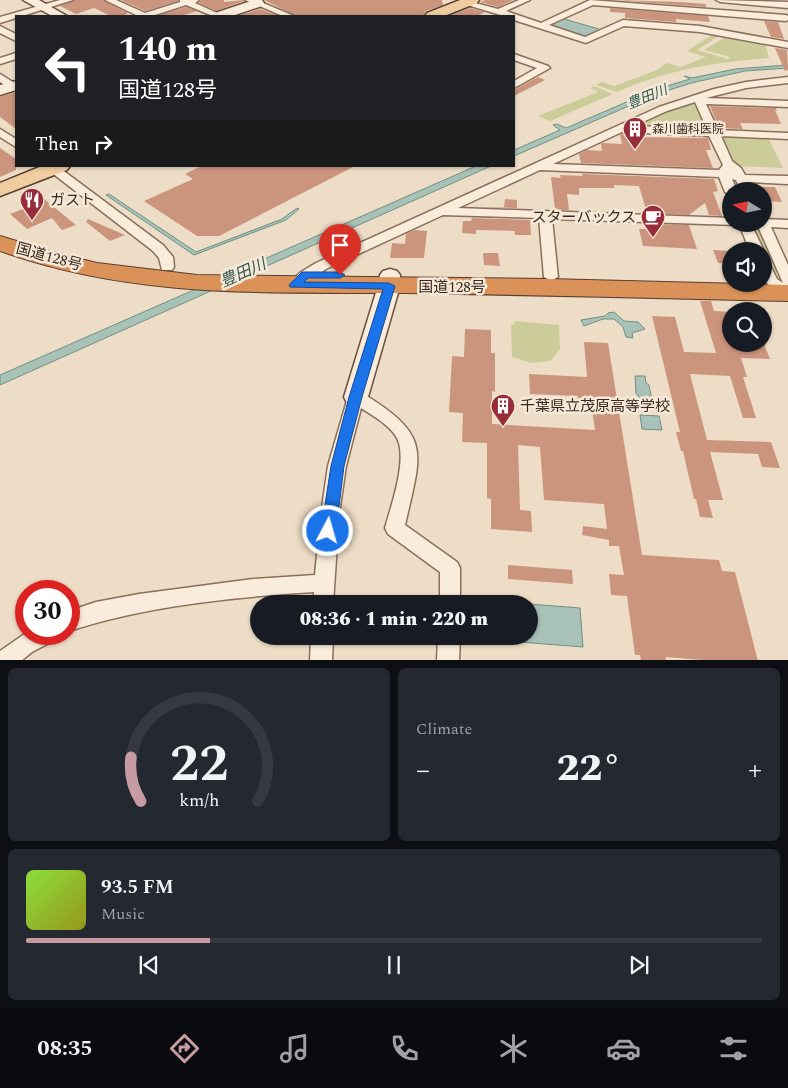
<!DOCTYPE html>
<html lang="en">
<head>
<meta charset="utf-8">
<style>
  :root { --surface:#171b24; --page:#242831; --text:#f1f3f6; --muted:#9ea1a6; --line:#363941; --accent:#c89aa1 }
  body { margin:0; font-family:Spectral,"Noto Sans JP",serif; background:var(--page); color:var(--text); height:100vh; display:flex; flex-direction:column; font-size:19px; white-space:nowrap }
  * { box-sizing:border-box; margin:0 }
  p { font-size:16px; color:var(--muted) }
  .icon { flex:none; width:28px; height:28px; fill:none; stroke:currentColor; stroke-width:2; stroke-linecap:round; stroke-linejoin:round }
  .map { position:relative; height:660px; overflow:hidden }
  .panel { display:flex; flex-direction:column; gap:8px; padding:8px; background:#0d0f14; flex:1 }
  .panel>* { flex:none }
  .banner { position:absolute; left:15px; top:15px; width:500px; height:152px; border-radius:0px; box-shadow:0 1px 4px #0004; background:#202124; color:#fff; overflow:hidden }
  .needle { width:32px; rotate:280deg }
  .controls { position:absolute; left:722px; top:182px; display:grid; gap:10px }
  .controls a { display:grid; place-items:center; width:50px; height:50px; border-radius:50%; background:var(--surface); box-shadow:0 1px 4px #0004; font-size:25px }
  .speed { position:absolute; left:15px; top:580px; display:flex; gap:10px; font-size:25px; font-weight:700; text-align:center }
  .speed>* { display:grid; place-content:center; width:65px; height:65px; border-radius:50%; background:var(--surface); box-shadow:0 1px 4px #0004; line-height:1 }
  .speed .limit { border:8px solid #d22; background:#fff; color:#111 }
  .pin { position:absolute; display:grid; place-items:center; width:42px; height:42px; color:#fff; margin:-51px -21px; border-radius:50% 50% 50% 0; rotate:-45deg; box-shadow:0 0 5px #0007 }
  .pin .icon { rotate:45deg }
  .me { position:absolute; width:55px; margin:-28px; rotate:6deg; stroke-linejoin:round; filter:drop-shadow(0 0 4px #0008) }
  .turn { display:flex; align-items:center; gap:18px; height:105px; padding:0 20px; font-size:22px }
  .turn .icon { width:65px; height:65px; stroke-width:2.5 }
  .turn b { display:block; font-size:35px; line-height:42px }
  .then { display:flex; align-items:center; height:48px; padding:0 20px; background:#0003; gap:10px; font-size:19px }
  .big { font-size:38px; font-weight:800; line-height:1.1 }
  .panel .tile { flex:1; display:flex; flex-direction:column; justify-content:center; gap:8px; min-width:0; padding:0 18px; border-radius:8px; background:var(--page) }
  .panel .dial { align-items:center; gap:0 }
  .dial svg { height:130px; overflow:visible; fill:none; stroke:var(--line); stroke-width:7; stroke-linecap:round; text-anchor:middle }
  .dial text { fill:var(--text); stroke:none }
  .song { display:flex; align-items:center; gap:15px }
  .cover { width:60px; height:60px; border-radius:8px; background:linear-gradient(135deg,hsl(90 70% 55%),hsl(60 70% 35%)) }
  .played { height:5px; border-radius:2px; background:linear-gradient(90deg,var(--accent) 25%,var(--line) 25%) }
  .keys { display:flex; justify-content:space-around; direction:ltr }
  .heat { display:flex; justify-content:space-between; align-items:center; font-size:28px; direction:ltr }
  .panel .tiles { flex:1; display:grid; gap:8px; grid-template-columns:1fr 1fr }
  .tile:last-child { grid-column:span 2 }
  .trip { position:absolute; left:250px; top:595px; width:288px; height:50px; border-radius:25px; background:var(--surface); box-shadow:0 1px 4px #0004; font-weight:800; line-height:50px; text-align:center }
  .menu { display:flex; height:80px; justify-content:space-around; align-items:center; background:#090b0e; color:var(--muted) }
  .menu .icon { width:35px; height:35px }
  .menu .active { color:var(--accent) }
  .menu b { font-size:22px; color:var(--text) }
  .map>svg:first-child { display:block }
</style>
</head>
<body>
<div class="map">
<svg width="788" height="661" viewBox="0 0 788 661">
  <rect width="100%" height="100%" fill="#eeddc6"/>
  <path fill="#cccc9a" d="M715 33 722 34 697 50 728 59 730 57 704 50 727 36 765 43 769 58C716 62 665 70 617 92L596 85 602 82 614 86 655 71 667 63 681 67 706 57 687 51Z
    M594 86 613 94 550 121 538 116 598 92 590 88Z
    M691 102 697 104 708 128 703 131 632 126 665 111Z
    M722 135 767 136 783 168 738 166 730 163 719 137Z
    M752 225 758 226 778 273 771 271 751 226Z
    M516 321 559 325 560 349 550 361 532 363 512 357 511 326Z"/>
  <path fill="#a8c2b7" stroke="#6e9084" d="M564 19 599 29 600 31 585 38 548 25Z
    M788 65V68L745 71 691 83 654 95 514 156V150L560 130 553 125 557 124 566 128 657 89 690 79 684 76 692 78 735 69Z
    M476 166H491L0 385V375Z
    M109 194 196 252 282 219 297 208 299 209 286 220 194 255 106 195Z
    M614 312 624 321 638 322 645 329 632 333 633 338 626 337 623 327 614 319H603L584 326 581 320 605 316 608 313Z
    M635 376H645L646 383 649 385 652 400 650 402 641 400 636 393Z
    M640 415 659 416 662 430 642 429Z
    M529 604 580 608 583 647 507 641V636H529Z"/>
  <path fill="#cb947d" d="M75 0H103L128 13 123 16H111L94 8 76 14 60 6Z
    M121 0H178V1L145 11Z
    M201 0H224V2L243 0 244 1 216 11 199 3Z
    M264 0H442L443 5 426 11 423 16H296Z
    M485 0H513L498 7 480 2Z
    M615 0 679 2 706 4V7Z
    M186 7 197 11 181 16H157Z
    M470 8 485 12 477 16H448Z
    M610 8 708 16 710 22 676 19V22L625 18V13L610 12Z
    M260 9 279 16H237Z
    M764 21 778 22 784 39 771 37Z
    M775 48 787 50 788 70 785 71Z
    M538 77 545 80 514 96V90Z
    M16 92V129L0 117V97Z
    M710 106 776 108 777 111 775 110 781 124 740 123 743 129 719 128Z
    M622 134 639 137 708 138 711 150H706L713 168 581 163 579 154 587 150 602 151 601 144 602 143 622 144 620 135Z
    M0 148 16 159V170L0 177Z
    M202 166H355L219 236H197L144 201 193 179 185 174Z
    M582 174 714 179 718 191 713 192 722 216 709 215 705 203 689 215 647 213 639 186 614 185V188H579V195L567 194 569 210H555L551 177 561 178 560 175 583 176Z
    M761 187H775L782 202 768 201Z
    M42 197 50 204 76 225 62 230 52 218 27 229 10 214 38 203 37 201Z
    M505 199 517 200V208L473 207H504Z
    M472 218 530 220 531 235H515V231L476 230V234L462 233 463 221H471Z
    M88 219 125 235 110 241 86 222Z
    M650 224 689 225 697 249 643 246 639 229H652Z
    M415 230 427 231 424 258H390L392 243 405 244 406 234Z
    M713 250 731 251V264L718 263Z
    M483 253H498L500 266 484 265Z
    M700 301H711L714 311 731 312V344H764L770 359 741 358 747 377H743L756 418H743L730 376 690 374 707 440 771 442 780 468 762 467 758 454 710 452 723 500H708L713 518 700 517 696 499H694L683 451H681L676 432H680L652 316 675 317 684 352 716 353Z
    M465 329 491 330V353H495V392L492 391V424L595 430 591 403 578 402V396L530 394 529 374 587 377 584 342 608 343 642 555 719 560 722 571 735 572 758 661H713L666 657V661H641L640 655H635L627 596 611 595 609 574 624 575 619 546H609V540L582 535 583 526 607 529 604 504 544 500 540 447 518 445 520 510 531 511 532 532 491 529V499L487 498V443L462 442 463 413 449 412 452 356 464 357Z
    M508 565 572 570 573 584 508 579Z"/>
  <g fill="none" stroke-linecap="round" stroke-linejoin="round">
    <defs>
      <path id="street" d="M60 0H73L0 23V17Z
        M105 0H116L145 13 180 2V0H199L195 3 224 16H213L186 5 152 16H138Z
        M245 0H256L294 16H283Z
        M464 0 498 9 519 0H530L506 11 541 23 590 0 786 15 788 16V20L786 21 593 5 549 25 585 37 623 20 700 26 788 42V48L700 32 624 26 586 43 514 20V16H504L464 4Z
        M716 0 788 2V8L720 2Z
        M0 26 16 34V41L0 33Z
        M16 53V59L0 64V58Z
        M514 54 548 66 550 68 514 88V81L537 68 514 60Z
        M0 74 16 84V88H9L0 82Z
        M788 77V83L746 88 706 98 788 101V107L706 104 718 130 788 133V139L721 136 732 161 741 168 745 175 788 176V184L749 182 753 191H741L736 180 732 179 737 191H731V196L725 192 719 177 540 170 458 208 731 218V224L736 225 552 219 558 277 551 281 544 277 539 218 443 215 326 269 299 288H289L287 285 301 272 316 263 659 107 714 89 746 82ZM695 102 707 129 634 126 667 111ZM622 132 709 136 723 165 719 170 553 164Z
        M0 129 16 139V147L0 137Z
        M43 166H57L163 245 173 257 174 267 172 270H162L159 258 153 251Z
        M764 219 788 220V228L771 227 788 265V296H779L764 280V262L769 263 777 279 783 283 757 224H764Z
        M739 224H751L764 251H750Z
        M356 391 362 393C432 436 422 450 405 525L457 562 460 568V604H440V572L388 534 385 528C391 506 408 459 397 438 390 425 373 416 361 408L346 466 339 514 333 604H313L314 592C234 597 145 606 69 631V611L96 602 139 594 253 579 315 575 321 514 328 466 348 397 350 393Z
        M26 633 56 634 53 641 32 652 21 661H0V651Z
        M311 636H333L332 661H310Z
        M438 636H460L459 661H437Z"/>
      <path id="secondary" d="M23 0H39L67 16H52Z
        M254 0H262L264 3 262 6 232 16H214L215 13Z
        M16 81V90L0 95V85Z
        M390 269 397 271 400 275V286L368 397 365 403 356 406 347 403 344 397 378 286 380 275 383 271Z"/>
      <path id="primary" d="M460 0H479L477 3 444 16H425L427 13Z
        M42 166H70L67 170 0 196V183Z"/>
      <path id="highway" d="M0 236 57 253 97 263 197 275 548 279 788 285V301C661 298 533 295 406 293 266 292 134 299 0 251Z"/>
    </defs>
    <use href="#street" stroke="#896f5c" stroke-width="3"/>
    <use href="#secondary" stroke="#6b503f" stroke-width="3"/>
    <use href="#primary" stroke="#573e30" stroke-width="3"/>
    <use href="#highway" stroke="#573e30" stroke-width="2"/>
    <use href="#street" fill="#f9ecda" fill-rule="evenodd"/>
    <use href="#secondary" fill="#f9ecda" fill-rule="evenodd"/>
    <use href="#primary" fill="#f0cd9f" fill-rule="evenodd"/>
    <use href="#highway" fill="#db9259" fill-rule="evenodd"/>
  </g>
  <path fill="#1a73e8" stroke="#114b97" d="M302 272H340L345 275 340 278H308L304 282 389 283 395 286 362 397 344 466 336 531 334 536 328 537 323 536 321 531 331 466 349 397 383 289 290 287 289 285Z"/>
  <defs>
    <symbol id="building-pin" viewBox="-11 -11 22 30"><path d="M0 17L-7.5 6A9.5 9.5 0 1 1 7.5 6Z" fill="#972d3a" stroke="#f5e8d6"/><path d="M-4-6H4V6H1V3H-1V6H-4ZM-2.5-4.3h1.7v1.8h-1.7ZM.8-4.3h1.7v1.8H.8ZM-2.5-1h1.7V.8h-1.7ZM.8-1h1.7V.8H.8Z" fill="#fff"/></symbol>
    <symbol id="restaurant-pin" viewBox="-11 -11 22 30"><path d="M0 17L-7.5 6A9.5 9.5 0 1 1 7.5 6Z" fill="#972d3a" stroke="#f5e8d6"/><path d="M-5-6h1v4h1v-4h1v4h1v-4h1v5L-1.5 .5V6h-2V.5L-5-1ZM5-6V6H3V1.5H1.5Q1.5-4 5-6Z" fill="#fff"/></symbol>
    <symbol id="cafe-pin" viewBox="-11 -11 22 30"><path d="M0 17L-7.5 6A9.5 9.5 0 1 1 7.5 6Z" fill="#972d3a" stroke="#f5e8d6"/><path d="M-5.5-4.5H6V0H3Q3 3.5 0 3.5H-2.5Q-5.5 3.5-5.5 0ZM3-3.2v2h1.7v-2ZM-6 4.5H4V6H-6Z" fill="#fff"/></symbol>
  </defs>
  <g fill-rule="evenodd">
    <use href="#building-pin" x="621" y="115" width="28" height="38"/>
    <use href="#restaurant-pin" x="18" y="186" width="28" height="38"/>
    <use href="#cafe-pin" x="639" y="203" width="28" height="38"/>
    <use href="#building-pin" x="489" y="392" width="28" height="38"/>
  </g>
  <g text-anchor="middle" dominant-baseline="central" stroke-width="5" stroke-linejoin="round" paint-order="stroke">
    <g font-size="12" fill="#3a2920" stroke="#f5e8d6" text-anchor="start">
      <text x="652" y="129">森川歯科医院</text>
    </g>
    <g font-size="14" font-style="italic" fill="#2f5951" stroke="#f5e8d6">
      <text transform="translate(647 97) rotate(-22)">豊田川</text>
    </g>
    <g font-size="15" fill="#3a2920" stroke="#f5e8d6" text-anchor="start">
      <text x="50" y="200">ガスト</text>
      <text x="636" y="217" text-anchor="end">スターバックス</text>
      <text x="520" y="406">千葉県立茂原高等学校</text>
    </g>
    <g font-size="15" fill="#3a2920" stroke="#f5e8d6">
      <text transform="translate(49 257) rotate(15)">国道128号</text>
      <text x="452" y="287">国道128号</text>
    </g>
    <g font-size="16" font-style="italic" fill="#2f5951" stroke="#f5e8d6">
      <text transform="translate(243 273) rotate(-24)">豊田川</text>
    </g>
  </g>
</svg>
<div class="controls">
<a><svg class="needle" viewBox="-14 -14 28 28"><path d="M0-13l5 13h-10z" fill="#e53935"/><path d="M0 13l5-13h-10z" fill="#9ea1a6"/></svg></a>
<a><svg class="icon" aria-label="sound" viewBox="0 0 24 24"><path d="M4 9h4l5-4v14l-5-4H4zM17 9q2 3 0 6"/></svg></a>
<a><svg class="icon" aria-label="search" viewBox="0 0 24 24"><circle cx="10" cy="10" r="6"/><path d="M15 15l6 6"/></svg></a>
</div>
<div class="speed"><div class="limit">30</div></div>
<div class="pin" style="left:340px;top:275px;background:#d93025"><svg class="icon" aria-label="arrive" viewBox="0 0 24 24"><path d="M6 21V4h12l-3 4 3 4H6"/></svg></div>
<svg class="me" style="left:328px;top:531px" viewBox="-20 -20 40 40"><circle r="17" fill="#1a73e8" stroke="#fff" stroke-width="3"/><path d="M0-11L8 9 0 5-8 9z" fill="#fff"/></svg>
<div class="trip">08:36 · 1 min · 220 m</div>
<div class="banner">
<div class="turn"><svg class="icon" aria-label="left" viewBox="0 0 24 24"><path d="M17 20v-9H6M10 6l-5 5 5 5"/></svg><div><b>140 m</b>国道128号</div></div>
<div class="then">Then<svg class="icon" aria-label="right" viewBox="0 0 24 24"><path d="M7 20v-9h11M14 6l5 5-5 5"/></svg></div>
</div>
</div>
<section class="panel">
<div class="tiles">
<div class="tile dial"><svg viewBox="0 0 100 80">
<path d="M14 69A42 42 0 1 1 86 69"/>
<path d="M14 69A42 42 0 0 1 8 42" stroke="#c89aa1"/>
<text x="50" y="56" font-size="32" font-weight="700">22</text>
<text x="50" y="72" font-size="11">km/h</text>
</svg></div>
<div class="tile"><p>Climate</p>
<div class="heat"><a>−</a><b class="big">22°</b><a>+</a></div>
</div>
<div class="tile">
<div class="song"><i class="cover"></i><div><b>93.5 FM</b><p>Music</p></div></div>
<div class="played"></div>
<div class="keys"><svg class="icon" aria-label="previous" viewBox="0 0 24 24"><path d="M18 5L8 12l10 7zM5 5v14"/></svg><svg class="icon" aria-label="pause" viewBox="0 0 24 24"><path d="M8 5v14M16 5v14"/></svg><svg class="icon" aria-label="next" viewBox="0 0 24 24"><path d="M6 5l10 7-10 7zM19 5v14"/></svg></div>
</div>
</div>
</section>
<nav class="menu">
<b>08:35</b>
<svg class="icon active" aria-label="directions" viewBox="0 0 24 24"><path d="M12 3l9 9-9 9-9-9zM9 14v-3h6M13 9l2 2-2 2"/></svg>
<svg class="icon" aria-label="music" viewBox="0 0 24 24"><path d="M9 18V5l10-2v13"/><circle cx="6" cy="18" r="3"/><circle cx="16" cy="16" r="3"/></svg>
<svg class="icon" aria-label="phone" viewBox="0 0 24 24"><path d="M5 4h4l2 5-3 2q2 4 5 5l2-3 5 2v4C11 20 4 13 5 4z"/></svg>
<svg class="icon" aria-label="climate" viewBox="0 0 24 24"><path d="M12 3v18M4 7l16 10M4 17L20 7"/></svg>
<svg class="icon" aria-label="car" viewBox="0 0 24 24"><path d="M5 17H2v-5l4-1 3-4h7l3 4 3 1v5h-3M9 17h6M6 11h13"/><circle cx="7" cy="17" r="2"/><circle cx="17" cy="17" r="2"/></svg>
<svg class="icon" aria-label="filters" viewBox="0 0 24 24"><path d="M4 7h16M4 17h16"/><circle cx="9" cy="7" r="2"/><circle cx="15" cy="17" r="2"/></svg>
</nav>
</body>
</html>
